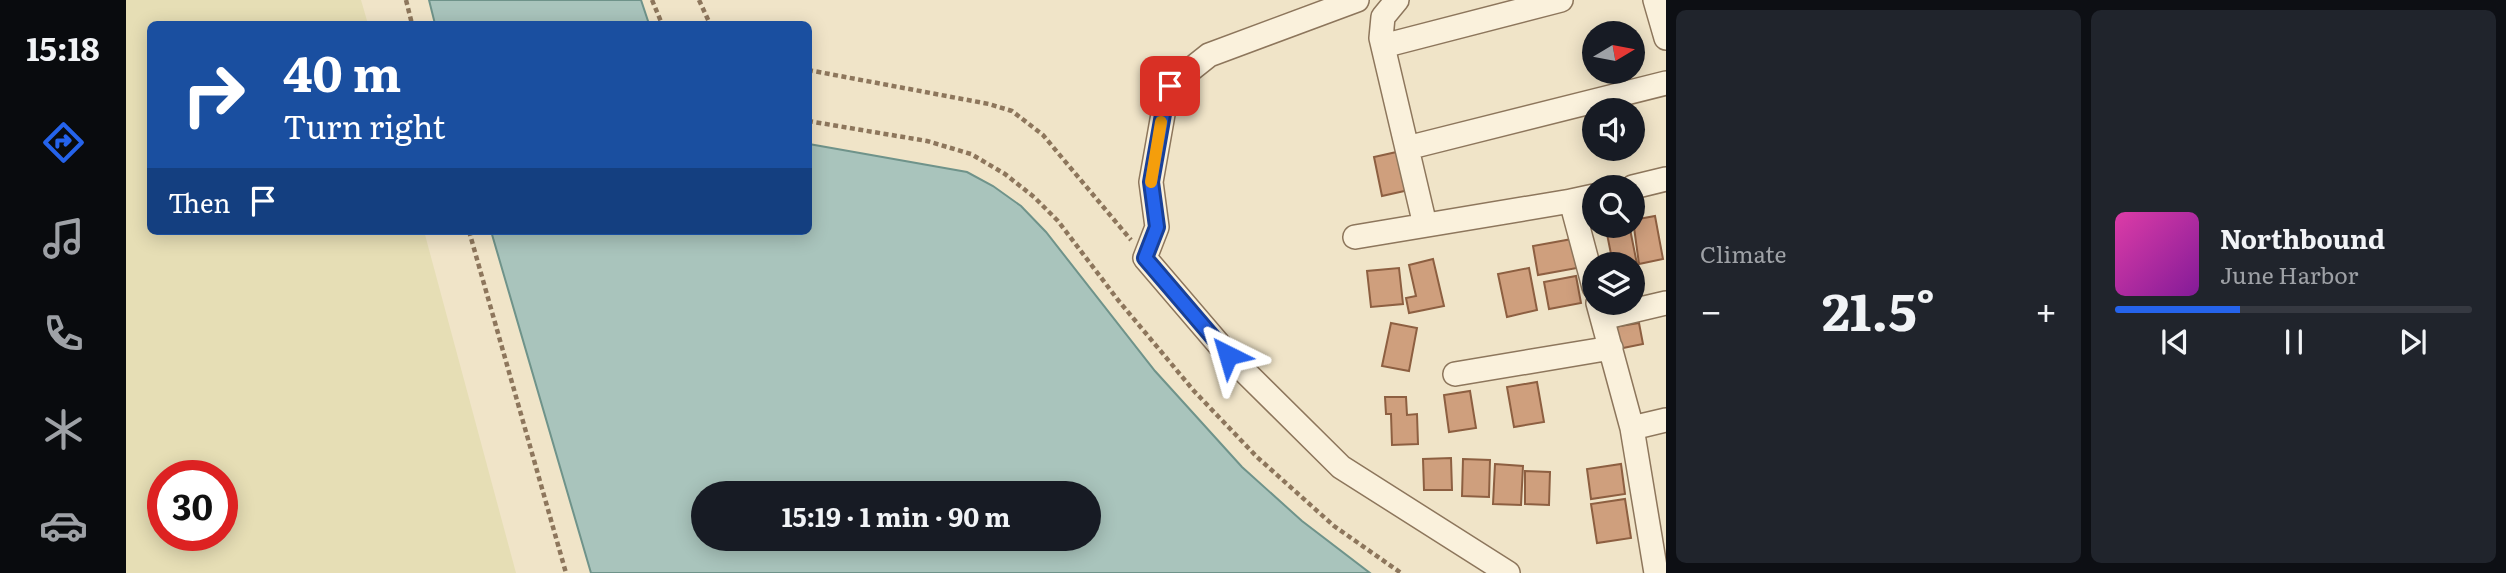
<!DOCTYPE html>
<html lang="en">
<head>
<meta charset="utf-8">
<style>
  :root { --surface:#171b24; --page:#20242c; --text:#f1f3f6; --muted:#9ea1a6; --line:#363941; --accent:#2563eb }
  body { margin:0; font-family:Literata,serif; background:var(--page); color:var(--text); height:100vh; display:flex; flex-direction:column; font-size:26px; white-space:nowrap }
  * { box-sizing:border-box; margin:0 }
  p { font-size:23px; color:var(--muted) }
  .icon { flex:none; width:38px; height:38px; fill:none; stroke:currentColor; stroke-width:2; stroke-linecap:round; stroke-linejoin:round }
  .map { position:relative; flex:1; overflow:hidden }
  .panel { display:flex; flex-direction:column; gap:10px; padding:10px; background:#0d0f14; width:840px }
  .panel>* { flex:none }
  .top-card { position:absolute; left:21px; top:21px; width:665px; height:214px; border-radius:10px; box-shadow:0 4px 18px #0003; background:#1a4fa0; color:#fff; overflow:hidden }
  .needle { width:46px; rotate:80deg }
  .controls { position:absolute; left:1456px; top:21px; display:grid; gap:14px }
  .controls a { display:grid; place-items:center; width:63px; height:63px; border-radius:50%; background:var(--surface); box-shadow:0 4px 18px #0003; font-size:35px }
  .speed { position:absolute; left:21px; top:460px; display:flex; gap:14px; font-size:35px; font-weight:700; text-align:center }
  .speed>* { display:grid; place-content:center; width:91px; height:91px; border-radius:50%; background:var(--surface); box-shadow:0 4px 18px #0003; line-height:1 }
  .speed .limit { border:10px solid #d22; background:#fff; color:#111 }
  .pin { position:absolute; display:grid; place-items:center; width:60px; height:60px; color:#fff; margin:-30px; border-radius:14px; box-shadow:0 4px 10px #0006 }
  .me { position:absolute; width:77px; margin:-38px; rotate:320deg; stroke-linejoin:round; filter:drop-shadow(0 0 5px #0008) }
  .turn { display:flex; align-items:center; gap:24px; height:147px; padding:0 21px; font-size:32px }
  .turn .icon { width:91px; height:91px; stroke-width:2.5 }
  .turn b { display:block; font-size:49px; line-height:60px }
  .then { display:flex; align-items:center; height:66px; padding:0 21px; background:#0003; gap:14px; font-size:26px }
  .big { font-size:52px; font-weight:700; line-height:1.1 }
  .panel .tile { flex:1; display:flex; flex-direction:column; justify-content:center; gap:10px; min-width:0; padding:0 24px; border-radius:10px; background:var(--page) }
  .song { display:flex; align-items:center; gap:21px }
  .cover { width:84px; height:84px; border-radius:10px; background:linear-gradient(135deg,hsl(320 70% 55%),hsl(290 70% 35%)) }
  .played { height:7px; border-radius:4px; background:linear-gradient(90deg,var(--accent) 35%,var(--line) 35%) }
  .keys { display:flex; justify-content:space-around; direction:ltr }
  .heat { display:flex; justify-content:space-between; align-items:center; font-size:38px; direction:ltr }
  .panel .tiles { flex:1; display:grid; gap:10px; grid-template-columns:repeat(2,1fr) }
  .trip { position:absolute; left:565px; top:481px; width:410px; height:70px; border-radius:35px; background:var(--surface); box-shadow:0 4px 18px #0003; font-weight:700; line-height:70px; text-align:center }
  main { display:flex; flex:1; min-height:0 }
  .tabs { display:flex; flex-direction:column; width:126px; justify-content:space-around; align-items:center; background:#090b0e; color:var(--muted) }
  .tabs .icon { width:49px; height:49px }
  .tabs .active { color:var(--accent) }
  .tabs b { font-size:32px; color:var(--text) }
  .map>svg:first-child { display:block }
</style>
</head>
<body>
<main>
<nav class="tabs">
<b>15:18</b>
<svg class="icon active" aria-label="directions" viewBox="0 0 24 24"><path d="M12 3l9 9-9 9-9-9zM9 14v-3h6M13 9l2 2-2 2"/></svg>
<svg class="icon" aria-label="music" viewBox="0 0 24 24"><path d="M9 18V5l10-2v13"/><circle cx="6" cy="18" r="3"/><circle cx="16" cy="16" r="3"/></svg>
<svg class="icon" aria-label="phone" viewBox="0 0 24 24"><path d="M5 4h4l2 5-3 2q2 4 5 5l2-3 5 2v4C11 20 4 13 5 4z"/></svg>
<svg class="icon" aria-label="climate" viewBox="0 0 24 24"><path d="M12 3v18M4 7l16 10M4 17L20 7"/></svg>
<svg class="icon" aria-label="car" viewBox="0 0 24 24"><path d="M5 17H2v-5l4-1 3-4h7l3 4 3 1v5h-3M9 17h6M6 11h13"/><circle cx="7" cy="17" r="2"/><circle cx="17" cy="17" r="2"/></svg>
</nav>
<div class="map">
<svg width="1540" height="573" viewBox="0 0 1540 573">
  <rect width="100%" height="100%" fill="#f0e4c8"/>
  <path fill="#e6deb5" fill-rule="evenodd" d="M0 0H235L242 24H24V231H298L390 573H0ZM37 476H96V536H37Z"/>
  <path fill="#a9c4bc" stroke="#6f938a" stroke-width="2" fill-rule="evenodd" d="M303 0H515L523 24H309Z
    M683 144 841 172 867 186 895 206 920 232 1029 371 1116 467 1176 521 1244 573H465L365 231H682ZM578 494H962V539H578Z"/>
  <path fill="#cf9f7d" stroke="#8d5f41" stroke-width="2" d="M1275 151 1283 190 1256 196 1248 157Z
    M1529 216 1537 259 1513 264 1507 220Z
    M1504 229 1512 269 1507 270V264H1487L1481 234Z
    M1446 239 1451 268 1412 275 1407 246Z
    M1307 259 1318 306 1283 313 1280 298 1290 296 1283 265Z
    M1273 268 1277 304 1245 307 1241 271Z
    M1403 268 1411 310 1381 317 1372 274Z
    M1450 276 1455 303 1423 309 1418 282Z
    M1265 323 1291 328 1283 371 1256 366Z
    M1513 323 1517 344 1492 349 1488 327Z
    M1411 382 1418 422 1388 427 1381 387Z
    M1344 391 1350 428 1323 432 1318 395Z
    M1259 397H1280L1281 415 1291 414 1292 444 1266 445 1265 414H1260Z
    M1325 458 1326 490H1298L1297 459Z
    M1337 459 1364 460 1363 497 1336 496Z
    M1369 464 1397 466 1395 505 1367 504Z
    M1495 464 1499 494 1465 499 1461 469Z
    M1399 471 1424 472 1423 505 1399 504Z
    M1499 499 1505 538 1471 543 1465 504Z"/>
  <g fill="none" stroke-linecap="round" stroke-linejoin="round">
    <defs>
      <path id="street" d="M1231 0 1083 55 1044 86 1039 103 1025 182 1031 227 1019 258 1102 355 1215 467 1382 573
        M1271 0 1257 17 1255 38 1299 225
        M1529 0 1540 38
        M1257 46 1435 0
        M1281 148 1540 83
        M1507 187 1540 179
        M1468 196 1445 201 1468 287
        M1229 237 1445 201
        M1472 303 1506 428 1530 573
        M1476 318 1540 303
        M1329 374 1485 348
        M1506 428 1540 420"/>
    </defs>
    <use href="#street" stroke="#8d765c" stroke-width="26"/>
    <path stroke="#8d765c" stroke-width="4.5" stroke-dasharray="5 3.5" stroke-linecap="butt" d="M280 0 286 24
      M526 0 536 24
      M573 0 584 24
      M682 70 863 104 886 111 917 135 1005 240
      M682 121 801 141 845 154 879 174 908 197 932 221 992 300 1068 391 1131 457 1208 526 1275 573
      M343 231 440 573"/>
    <use href="#street" stroke="#faf1dc" stroke-width="23"/>
  </g>
  <g fill="none" stroke-linecap="round" stroke-linejoin="round">
    <defs>
      <path id="route" d="M1044 86 1039 103 1025 182 1031 227 1019 258 1102 355"/>
    </defs>
    <use href="#route" stroke="#184099" stroke-width="18"/>
    <use href="#route" stroke="#2563eb" stroke-width="12"/>
    <path stroke="#f59e0b" stroke-width="12" d="M1025 182 1035 122"/>
  </g>
</svg>
<div class="controls">
<a><svg class="needle" viewBox="-14 -14 28 28"><path d="M0-13l5 13h-10z" fill="#e53935"/><path d="M0 13l5-13h-10z" fill="#9ea1a6"/></svg></a>
<a><svg class="icon" aria-label="sound" viewBox="0 0 24 24"><path d="M4 9h4l5-4v14l-5-4H4zM17 9q2 3 0 6"/></svg></a>
<a><svg class="icon" aria-label="search" viewBox="0 0 24 24"><circle cx="10" cy="10" r="6"/><path d="M15 15l6 6"/></svg></a>
<a><svg class="icon" aria-label="layers" viewBox="0 0 24 24"><path d="M12 4l9 5-9 5-9-5zM3 14l9 5 9-5"/></svg></a>
</div>
<div class="speed"><div class="limit">30</div></div>
<div class="pin" style="left:1044px;top:86px;background:#d93025"><svg class="icon" aria-label="arrive" viewBox="0 0 24 24"><path d="M6 21V4h12l-3 4 3 4H6"/></svg></div>
<svg class="me" style="left:1102px;top:355px" viewBox="-20 -20 40 40"><path d="M0-17L14 15 0 8-14 15z" fill="#2563eb" stroke="#fff" stroke-width="4"/></svg>
<div class="trip">15:19 · 1 min · 90 m</div>
<div class="top-card">
<div class="turn"><svg class="icon" aria-label="right" viewBox="0 0 24 24"><path d="M7 20v-9h11M14 6l5 5-5 5"/></svg><div><b>40 m</b>Turn right</div></div>
<div class="then">Then<svg class="icon" aria-label="arrive" viewBox="0 0 24 24"><path d="M6 21V4h12l-3 4 3 4H6"/></svg></div>
</div>
</div>
<section class="panel">
<div class="tiles">
<div class="tile"><p>Climate</p>
<div class="heat"><a>−</a><b class="big">21.5°</b><a>+</a></div>
</div>
<div class="tile">
<div class="song"><i class="cover"></i><div><b>Northbound</b><p>June Harbor</p></div></div>
<div class="played"></div>
<div class="keys"><svg class="icon" aria-label="previous" viewBox="0 0 24 24"><path d="M18 5L8 12l10 7zM5 5v14"/></svg><svg class="icon" aria-label="pause" viewBox="0 0 24 24"><path d="M8 5v14M16 5v14"/></svg><svg class="icon" aria-label="next" viewBox="0 0 24 24"><path d="M6 5l10 7-10 7zM19 5v14"/></svg></div>
</div>
</div>
</section>
</main>
</body>
</html>
